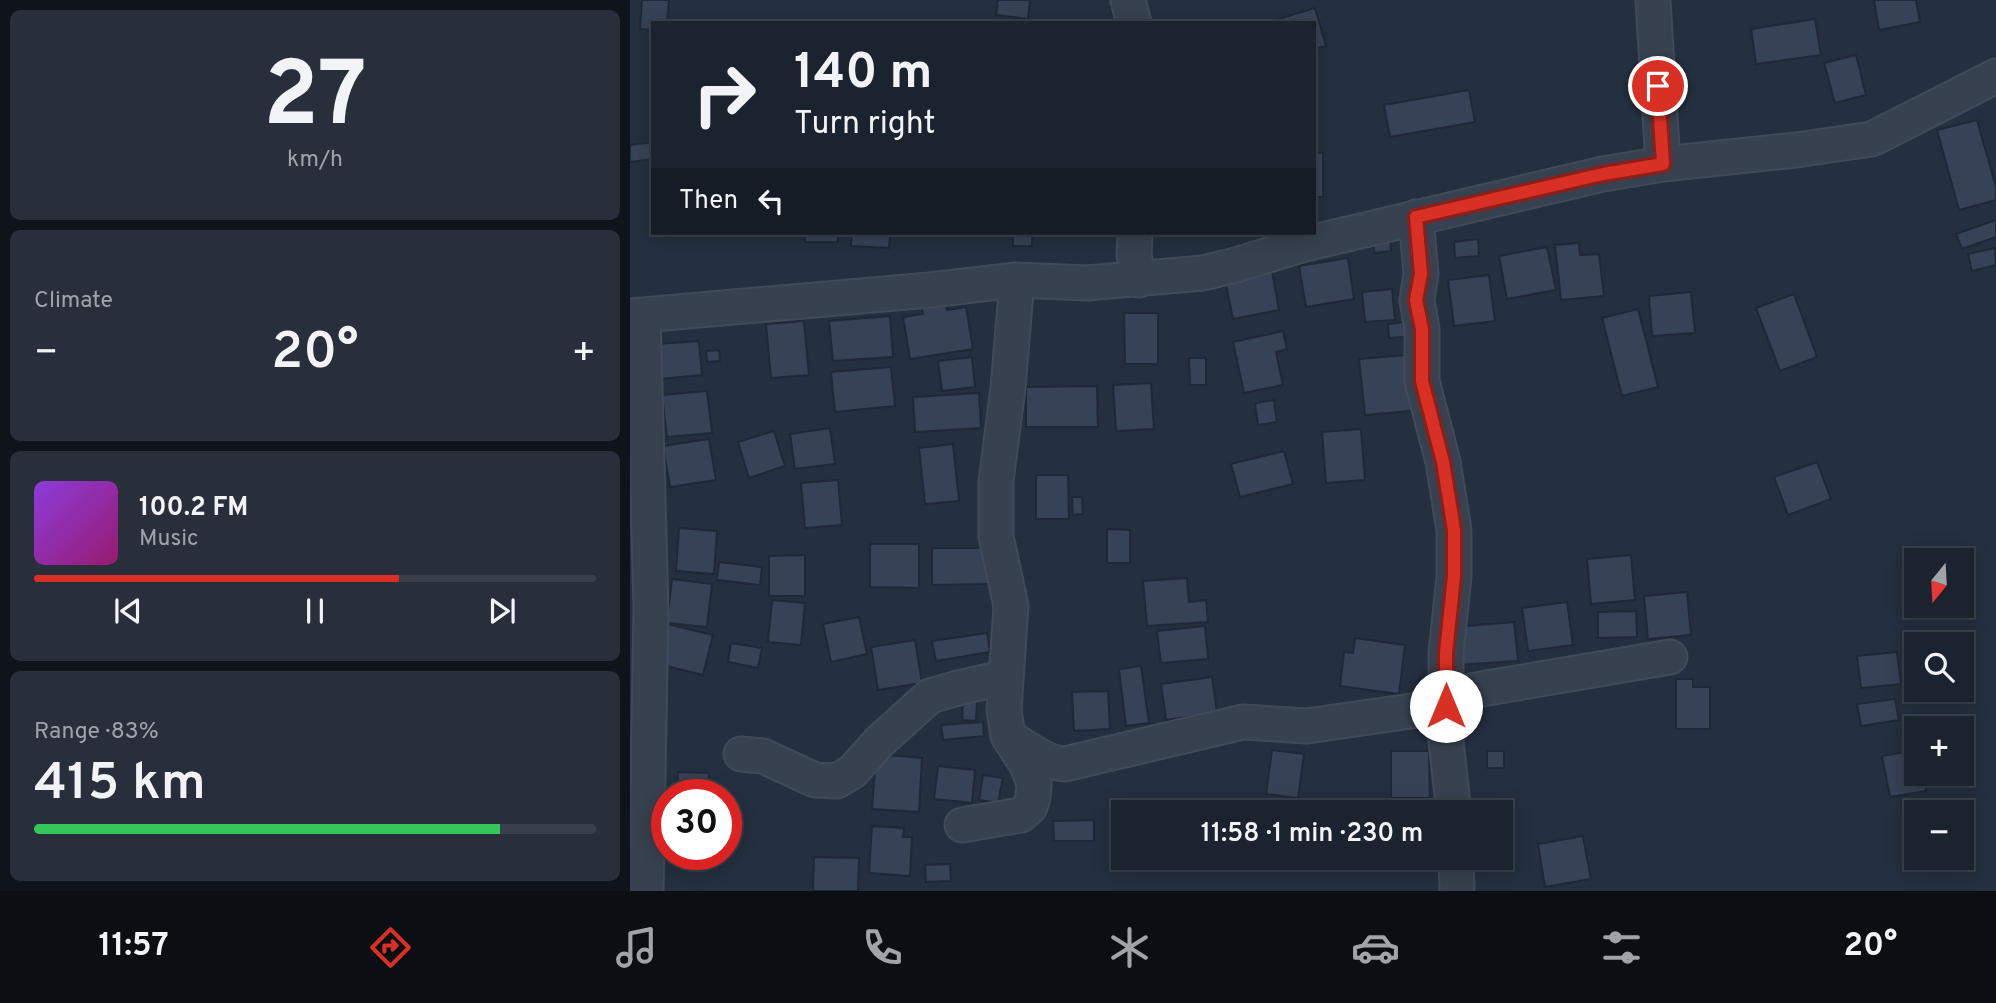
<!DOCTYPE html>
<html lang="en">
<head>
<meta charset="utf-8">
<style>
  :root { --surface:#1b232f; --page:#282f3b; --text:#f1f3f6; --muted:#a0a4aa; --line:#39404b; --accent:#d93025 }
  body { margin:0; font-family:Overpass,sans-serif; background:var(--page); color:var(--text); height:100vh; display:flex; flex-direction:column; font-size:26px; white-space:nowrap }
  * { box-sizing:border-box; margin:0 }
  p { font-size:23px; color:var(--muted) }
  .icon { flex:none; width:38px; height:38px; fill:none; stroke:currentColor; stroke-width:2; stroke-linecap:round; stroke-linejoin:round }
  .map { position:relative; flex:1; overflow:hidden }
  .drawer { display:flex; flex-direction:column; gap:10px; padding:10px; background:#0f131a; width:630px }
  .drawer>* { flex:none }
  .hud { position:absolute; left:21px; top:21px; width:665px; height:214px; border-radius:0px; box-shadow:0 4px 18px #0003,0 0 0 2px var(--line); background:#1b232f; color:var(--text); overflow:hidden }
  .needle { width:46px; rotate:198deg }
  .controls { position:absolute; left:1274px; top:548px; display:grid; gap:14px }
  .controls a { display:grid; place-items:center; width:70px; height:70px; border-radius:0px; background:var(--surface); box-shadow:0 4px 18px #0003,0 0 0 2px var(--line); font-size:35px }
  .speed { position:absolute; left:21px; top:779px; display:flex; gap:14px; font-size:35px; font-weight:700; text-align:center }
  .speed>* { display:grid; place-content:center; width:91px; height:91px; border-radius:50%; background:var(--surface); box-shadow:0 4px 18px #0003,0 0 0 2px var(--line); line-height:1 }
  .speed .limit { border:10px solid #d22; background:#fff; color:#111 }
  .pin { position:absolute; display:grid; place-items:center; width:60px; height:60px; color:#fff; margin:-30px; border:4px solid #fff; border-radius:50%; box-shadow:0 2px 7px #0007 }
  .me { position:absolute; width:77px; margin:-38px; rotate:0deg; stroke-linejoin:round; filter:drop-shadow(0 0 5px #0008) }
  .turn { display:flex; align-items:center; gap:24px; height:147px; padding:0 28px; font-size:32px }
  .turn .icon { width:91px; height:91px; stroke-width:2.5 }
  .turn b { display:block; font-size:49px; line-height:60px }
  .then { display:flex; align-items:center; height:66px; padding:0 28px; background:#0003; gap:14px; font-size:26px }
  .big { font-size:52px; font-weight:600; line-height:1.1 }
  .drawer .tile { flex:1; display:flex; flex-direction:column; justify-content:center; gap:10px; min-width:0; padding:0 24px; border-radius:10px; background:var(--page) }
  .drawer .dial { align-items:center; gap:0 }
  .dial b { font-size:91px; line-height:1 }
  .song { display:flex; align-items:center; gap:21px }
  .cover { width:84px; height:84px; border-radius:10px; background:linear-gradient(135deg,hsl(270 70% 55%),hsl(320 70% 35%)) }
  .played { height:7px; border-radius:4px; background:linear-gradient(90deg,var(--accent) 65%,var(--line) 65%) }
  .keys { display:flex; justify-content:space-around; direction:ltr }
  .heat { display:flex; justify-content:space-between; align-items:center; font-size:38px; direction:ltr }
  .charge { height:10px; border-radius:5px; background:linear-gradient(90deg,#34c759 83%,var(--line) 0) }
  .trip { position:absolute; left:481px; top:800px; width:402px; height:70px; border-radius:0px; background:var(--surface); box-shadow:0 4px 18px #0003,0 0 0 2px var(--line); font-weight:600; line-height:70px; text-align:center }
  .dock { display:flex; height:112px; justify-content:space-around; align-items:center; background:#0b0e13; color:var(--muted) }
  .dock .icon { width:49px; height:49px }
  .dock .on { color:var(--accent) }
  .dock b { font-size:32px; color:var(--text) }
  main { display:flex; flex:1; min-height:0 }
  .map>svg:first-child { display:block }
</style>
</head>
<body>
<main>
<section class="drawer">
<div class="tile dial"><b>27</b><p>km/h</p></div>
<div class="tile"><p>Climate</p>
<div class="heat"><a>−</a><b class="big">20°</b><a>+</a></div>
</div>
<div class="tile">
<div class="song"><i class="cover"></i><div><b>100.2 FM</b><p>Music</p></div></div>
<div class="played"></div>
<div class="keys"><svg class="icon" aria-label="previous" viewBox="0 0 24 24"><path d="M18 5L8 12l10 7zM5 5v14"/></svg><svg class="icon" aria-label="pause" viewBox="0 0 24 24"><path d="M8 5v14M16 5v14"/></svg><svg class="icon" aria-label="next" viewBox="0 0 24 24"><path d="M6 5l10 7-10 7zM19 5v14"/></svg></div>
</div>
<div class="tile"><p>Range · 83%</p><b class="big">415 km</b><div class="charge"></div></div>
</section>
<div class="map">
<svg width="1366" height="891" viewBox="0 0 1366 891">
  <rect width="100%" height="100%" fill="#242f3f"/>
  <path fill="#364255" stroke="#1f2836" stroke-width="2" d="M12 0H39L37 23H23V30L10 29Z
    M368 0H400L398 19 366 15Z
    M1244 0H1286L1290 22 1249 30Z
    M685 8 696 46 684 49V23H635Z
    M1185 19 1191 55 1126 64 1121 29Z
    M1226 55 1236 95 1205 103 1194 63Z
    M839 90 845 122 760 137 754 105Z
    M1347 120 1366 187V200L1329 210 1307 130Z
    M23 142V159L0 162V145Z
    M684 153H693V197H684Z
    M1366 220V237L1332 249 1326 234Z
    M175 233H208V242H175Z
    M222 233H260L259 248 221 246Z
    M383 233H402V246H383Z
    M760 235 761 251 744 253 743 237Z
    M848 239 849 256 825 258 824 242Z
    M949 243 950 255 969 254 974 296 931 300 925 245Z
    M917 247 926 290 877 299 869 256Z
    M1365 248 1366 265 1342 271 1338 254Z
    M718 258 724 299 676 307 669 266Z
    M642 271 649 310 603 319 595 280Z
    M859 275 865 321 824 326 818 280Z
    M762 289 765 320 735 322 732 292Z
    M1061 292 1065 333 1022 336 1019 296Z
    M1164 294 1187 357 1150 371 1126 308Z
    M316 304 317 310 336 307 343 349 280 359 273 317 293 314 292 308Z
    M1008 309 1028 387 992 396 972 318Z
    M494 313H528V364H495Z
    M260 316 263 357 203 361 199 321Z
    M174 321 179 375 141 378 136 324Z
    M775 322 776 337 759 338 758 324Z
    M653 331 657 349 646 352 653 385 614 393 603 342Z
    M69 341 72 375 30 379 27 344Z
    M89 350 90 361 77 362 76 351Z
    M775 355 781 411 735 415 729 359Z
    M342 357 345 387 312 391 308 361Z
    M559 358H576V385H560Z
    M261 367 265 406 205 412 201 372Z
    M521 383 524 429 486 431 483 385Z
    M467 386 468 427H396V387Z
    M77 391 82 433 37 437 32 395Z
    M349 393 351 428 285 432 283 397Z
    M644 400 647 422 628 425 625 403Z
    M200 428 205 464 165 469 160 434Z
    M731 429 735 480 696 483 692 432Z
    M144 431 155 466 119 478 108 442Z
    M79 439 86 480 40 487 33 446Z
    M323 444 329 501 295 504 289 448Z
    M654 451 663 484 610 497 601 464Z
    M1187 462 1201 499 1158 515 1144 477Z
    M406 475H438L439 519H406Z
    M208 480 212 525 175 528 171 483Z
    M442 497H452L453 514 443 515Z
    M49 528 87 531 84 574 46 571Z
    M477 529 500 530V563H477Z
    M240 544H289V588L240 587Z
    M302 548H357L358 584 302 585Z
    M175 555V596H139V556Z
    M1001 555 1005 600 961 604 957 559Z
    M89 562 132 567 130 585 87 580Z
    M557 578 559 602 576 600 578 622 517 626 513 581Z
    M42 579 82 584 77 627 37 623Z
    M1057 592 1061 635 1018 639 1014 596Z
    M142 600 175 603 171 645 138 642Z
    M937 602 943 645 898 651 892 608Z
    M1006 611 1007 637 968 638V612Z
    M229 617 237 654 201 662 193 624Z
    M884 622 888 661 827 665 824 627Z
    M37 624 83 635 73 675 28 664Z
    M575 626 578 659 531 663 527 631Z
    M357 633 360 652 306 661 302 641Z
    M725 638 775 645 769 694 710 686 714 652 723 653Z
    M285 640 292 683 248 690 241 647Z
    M101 643 132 648 128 668 98 662Z
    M1267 652 1271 684 1231 688 1227 656Z
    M511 666 519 723 496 726 489 669Z
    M582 677 587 713 536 720 531 684Z
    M1046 679H1063V687H1080V729H1046Z
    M478 691 480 729 444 731 442 692Z
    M1265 699 1269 720 1231 726 1227 704Z
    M333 701H347L346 721 332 720Z
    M353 722 354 736 313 740 311 725Z
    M642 750 674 754 668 798 636 794Z
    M1286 750V774H1293L1296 791 1260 797 1252 756Z
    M761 751H799L800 798H761Z
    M857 751H874V768H857Z
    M246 754 292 758 289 812 242 809Z
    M308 766 345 770 342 803 304 799Z
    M48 772 79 773 78 794H47Z
    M353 775 373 778 368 803 349 800Z
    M464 820V841H424L423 821Z
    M242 826 274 828 273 837H282L280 876 239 873Z
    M953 836 961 879 915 887 908 844Z
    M44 854H75V862L44 861Z
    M184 857 229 858 228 891H183Z
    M320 864 321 881 296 882 295 865Z"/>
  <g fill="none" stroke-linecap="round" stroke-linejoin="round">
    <defs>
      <path id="minor" d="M498 0 504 23
        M1023 0 1033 164
        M786 217 791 274 787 300 792 329V381L813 462 824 530V576L816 653V742L824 812
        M505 233 504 255 509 280
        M13 315 21 609 16 891
        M0 316 300 290 387 280 457 283 573 273 606 265 671 245 973 174 1033 164 1166 150 1242 139 1366 76
        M816 695 1040 657
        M380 738C398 748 415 763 435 764L613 722 677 726 816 706
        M111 754 133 756 185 780 207 781 223 771 249 742 300 696 328 688 376 677
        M332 825 391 815 400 807 403 797 404 784 397 765 378 736 374 710 381 606 366 536V481L378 388 387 280
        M826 858 827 891"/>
    </defs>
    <use href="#minor" stroke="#414a58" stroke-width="37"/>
    <use href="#minor" stroke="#38414f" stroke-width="33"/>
  </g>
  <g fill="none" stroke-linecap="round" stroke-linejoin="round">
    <defs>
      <path id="route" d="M816 706V653L824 576V530L813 462 792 381V329L786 300 791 274 786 217 973 174 1033 164 1028 86"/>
    </defs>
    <use href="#route" stroke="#8d1f18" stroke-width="18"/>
    <use href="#route" stroke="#d93025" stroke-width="12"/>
  </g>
</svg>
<div class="controls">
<a><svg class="needle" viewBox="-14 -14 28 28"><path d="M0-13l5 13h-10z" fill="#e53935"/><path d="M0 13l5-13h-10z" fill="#a0a4aa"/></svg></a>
<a><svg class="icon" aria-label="search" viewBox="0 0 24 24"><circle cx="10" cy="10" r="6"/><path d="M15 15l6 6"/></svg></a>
<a>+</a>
<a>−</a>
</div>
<div class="speed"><div class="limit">30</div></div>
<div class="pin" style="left:1028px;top:86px;background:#d93025"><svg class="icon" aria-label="arrive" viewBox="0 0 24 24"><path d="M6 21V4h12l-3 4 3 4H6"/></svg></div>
<svg class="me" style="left:816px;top:706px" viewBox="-20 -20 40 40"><circle r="19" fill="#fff"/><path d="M0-13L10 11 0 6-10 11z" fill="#d93025"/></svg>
<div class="trip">11:58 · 1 min · 230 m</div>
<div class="hud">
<div class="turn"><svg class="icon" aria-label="right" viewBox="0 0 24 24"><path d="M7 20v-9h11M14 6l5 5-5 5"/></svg><div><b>140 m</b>Turn right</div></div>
<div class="then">Then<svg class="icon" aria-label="left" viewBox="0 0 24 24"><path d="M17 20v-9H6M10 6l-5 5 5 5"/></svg></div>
</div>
</div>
</main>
<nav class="dock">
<b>11:57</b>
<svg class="icon on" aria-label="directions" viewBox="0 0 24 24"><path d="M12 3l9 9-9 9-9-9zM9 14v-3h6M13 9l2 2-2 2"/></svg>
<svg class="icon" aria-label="music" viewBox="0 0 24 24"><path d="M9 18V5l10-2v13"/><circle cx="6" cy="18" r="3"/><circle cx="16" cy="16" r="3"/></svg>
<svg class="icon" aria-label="phone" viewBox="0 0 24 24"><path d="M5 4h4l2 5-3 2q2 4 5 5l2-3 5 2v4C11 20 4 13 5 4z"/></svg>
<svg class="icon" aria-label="climate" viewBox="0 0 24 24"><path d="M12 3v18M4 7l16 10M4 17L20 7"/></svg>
<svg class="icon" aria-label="car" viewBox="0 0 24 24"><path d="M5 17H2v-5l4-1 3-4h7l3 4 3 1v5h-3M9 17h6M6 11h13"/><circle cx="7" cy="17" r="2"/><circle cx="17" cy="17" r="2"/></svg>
<svg class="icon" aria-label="filters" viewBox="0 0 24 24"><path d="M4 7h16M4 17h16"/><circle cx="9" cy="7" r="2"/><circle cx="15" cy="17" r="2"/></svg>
<b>20°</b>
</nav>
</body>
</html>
